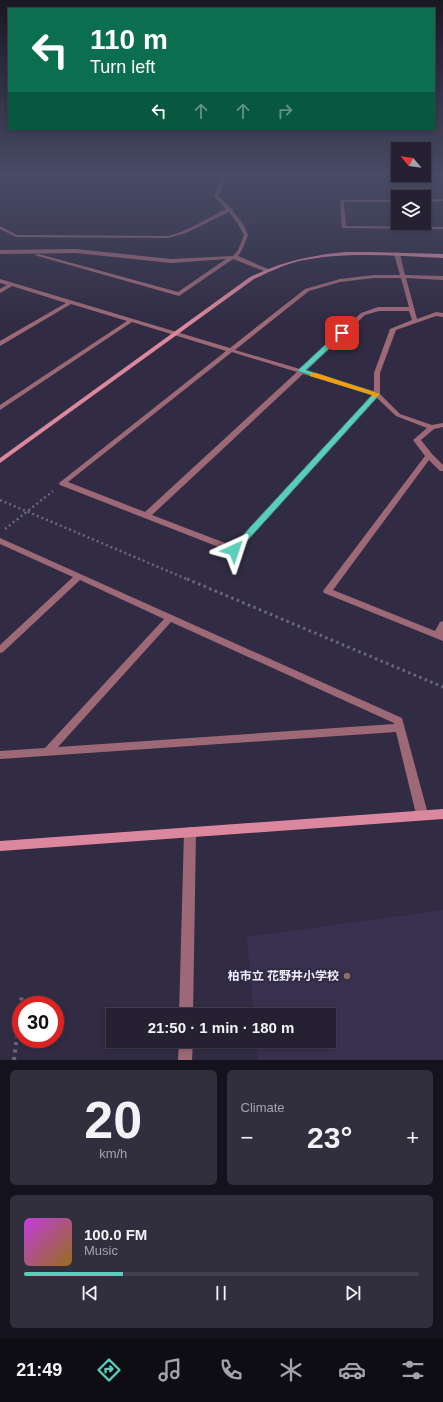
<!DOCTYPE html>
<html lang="en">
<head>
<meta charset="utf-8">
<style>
  :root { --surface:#252132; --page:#312e3e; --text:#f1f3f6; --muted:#a3a3ac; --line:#423e4d; --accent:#5bcebb }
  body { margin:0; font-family:Arial,"Noto Sans JP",sans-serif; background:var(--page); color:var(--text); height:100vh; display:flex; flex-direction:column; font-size:15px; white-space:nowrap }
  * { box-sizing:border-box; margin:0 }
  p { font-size:13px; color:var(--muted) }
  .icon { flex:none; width:22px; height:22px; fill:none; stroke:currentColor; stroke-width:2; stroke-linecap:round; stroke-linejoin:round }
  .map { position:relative; height:1060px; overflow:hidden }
  .details { display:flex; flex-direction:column; gap:10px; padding:10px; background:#14121c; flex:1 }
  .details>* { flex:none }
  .guide { position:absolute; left:8px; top:8px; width:427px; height:122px; border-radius:0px; box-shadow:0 2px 6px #0003,0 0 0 1px var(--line); background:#0b6e4f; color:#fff; overflow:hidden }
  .needle { width:26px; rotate:299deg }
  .tools { position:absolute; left:391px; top:142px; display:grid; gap:8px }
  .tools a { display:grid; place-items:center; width:40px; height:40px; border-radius:0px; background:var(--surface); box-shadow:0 2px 6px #0003,0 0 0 1px var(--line); font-size:20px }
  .speed { position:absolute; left:12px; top:996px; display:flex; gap:8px; font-size:20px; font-weight:700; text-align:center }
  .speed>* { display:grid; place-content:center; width:52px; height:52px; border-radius:50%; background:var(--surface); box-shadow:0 2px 6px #0003,0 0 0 1px var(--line); line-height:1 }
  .speed .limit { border:6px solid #d22; background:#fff; color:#111 }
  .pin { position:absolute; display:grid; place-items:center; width:34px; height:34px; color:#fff; margin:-17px; border-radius:8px; box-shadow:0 2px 6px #0006 }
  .me { position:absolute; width:44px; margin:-22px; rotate:42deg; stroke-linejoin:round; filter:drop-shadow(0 0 3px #0008) }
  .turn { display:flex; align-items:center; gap:14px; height:84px; padding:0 16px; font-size:18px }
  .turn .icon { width:52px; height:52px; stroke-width:2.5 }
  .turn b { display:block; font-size:28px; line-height:34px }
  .lanes { display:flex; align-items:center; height:38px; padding:0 16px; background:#0003; justify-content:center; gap:20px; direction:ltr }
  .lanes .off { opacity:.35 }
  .big { font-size:30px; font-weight:600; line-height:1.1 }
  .details .card { flex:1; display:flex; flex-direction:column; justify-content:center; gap:6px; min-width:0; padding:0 14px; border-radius:6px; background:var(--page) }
  .details .dial { align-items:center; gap:0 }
  .dial b { font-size:52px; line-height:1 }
  .song { display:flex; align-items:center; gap:12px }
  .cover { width:48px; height:48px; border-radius:6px; background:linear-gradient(135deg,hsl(290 70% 55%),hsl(40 70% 35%)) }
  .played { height:4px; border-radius:2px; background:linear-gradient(90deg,var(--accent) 25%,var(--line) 25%) }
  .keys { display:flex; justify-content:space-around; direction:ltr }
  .heat { display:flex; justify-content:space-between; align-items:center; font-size:22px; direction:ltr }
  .details .tiles { flex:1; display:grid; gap:10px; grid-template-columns:1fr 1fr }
  .card:last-child { grid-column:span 2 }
  .trip { position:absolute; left:106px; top:1008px; width:230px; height:40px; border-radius:0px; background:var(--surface); box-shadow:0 2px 6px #0003,0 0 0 1px var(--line); font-weight:600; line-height:40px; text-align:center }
  .dock { display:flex; height:64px; justify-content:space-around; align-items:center; background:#0f0d14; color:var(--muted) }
  .dock .icon { width:28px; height:28px }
  .dock .selected { color:var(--accent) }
  .dock b { font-size:18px; color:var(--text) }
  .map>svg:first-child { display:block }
</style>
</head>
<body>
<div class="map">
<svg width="443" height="1060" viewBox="0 0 443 1060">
  <rect width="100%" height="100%" fill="#312c43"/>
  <path fill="#39314f" d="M443 910V1060H258L256 1041H329V1015H254L247 937Z"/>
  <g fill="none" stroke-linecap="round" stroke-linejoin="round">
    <path stroke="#6c687c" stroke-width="2.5" stroke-dasharray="2 3" stroke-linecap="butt" d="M0 500 189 580
      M5 529 53 491"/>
    <path stroke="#6c687c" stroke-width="3" stroke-dasharray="2.5 3.5" stroke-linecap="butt" d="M187 579 443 687"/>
    <path stroke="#6c687c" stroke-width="4" stroke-dasharray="3 4.5" stroke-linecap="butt" d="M14 1060 22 994"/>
    <path fill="#9d6977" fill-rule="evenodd" d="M222 176H226L218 196 230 208H233L232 210 243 224 248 235 242 250 238 256 268 269V271H264L233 259 179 296 34 255 39 254 178 292 226 259 171 263 76 253 0 254V250L76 249 171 259 233 256 238 250 244 235 238 224 229 212 186 233 168 238 16 237 0 229V226L17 235 168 236C189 231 207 218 226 209L214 196Z
      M443 199V201L424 202V200Z
      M342 200H398V202H344L346 226 443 227V229L342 228 340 201Z
      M397 252 400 254 405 275 443 276V280L406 278 417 319 436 312 443 313V317L436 316 396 330 380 373V394L400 414 432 425 443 423V427L434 429 421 440 432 454 443 465V471H440L429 460 333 590 435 631 440 622 443 621V641L324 593 323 591 425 456 413 440 427 428 396 416 377 398 237 552 234 553 60 485 59 483 226 351 132 322 0 410V405L127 321 71 304 0 346V341L66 303 12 286 0 293V289L7 285 0 283V279L230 348 305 289 340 279 374 275H400L394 254ZM374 278H401L409 307H378L361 313 300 369 235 350 309 291 340 282ZM379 311H409L412 320 390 329 374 373V391L306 371 365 315ZM232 352 297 372 145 512 68 482ZM303 374 373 395 233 546 152 515Z
      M0 538 402 718 428 814 426 817 422 819 418 817 416 814 396 732 0 759V751L45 748 164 619 80 580 3 652 0 653V645L73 577 0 544ZM171 622 394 723V724L58 747Z
      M190 827 194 828 196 832 193 1015H179L184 832 186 828Z
      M179 1041H193L192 1060H178Z"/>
    <path fill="#db889e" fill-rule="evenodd" d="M345 252H370L443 254V258C395 256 347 251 299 261 283 265 269 272 254 279L0 463V458L250 277C284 261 308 256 345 252Z
      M443 809V819L0 851V841Z"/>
  </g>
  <linearGradient id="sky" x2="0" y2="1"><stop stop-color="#1b1825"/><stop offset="0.54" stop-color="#484b66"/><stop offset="1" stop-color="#484b66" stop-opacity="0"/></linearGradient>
  <rect width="443" height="324" fill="url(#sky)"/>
  <path fill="#5bcebb" stroke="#3b867a" d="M340 331 346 333 306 370 380 394 237 552H231V548L372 395 297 371Z"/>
  <path fill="#f59e0b" d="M310 373H316L380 394 377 397H372V395L310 376Z"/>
  <circle fill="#8d6e63" stroke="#312c43" stroke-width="1.5" cx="347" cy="976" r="4"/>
  <g text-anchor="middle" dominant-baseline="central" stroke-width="4" stroke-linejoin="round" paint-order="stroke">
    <g font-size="12" font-weight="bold" fill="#eeebfa" stroke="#312c43" text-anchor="end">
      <text x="339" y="976">柏市立 花野井小学校</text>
    </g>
  </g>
</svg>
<div class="tools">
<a><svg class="needle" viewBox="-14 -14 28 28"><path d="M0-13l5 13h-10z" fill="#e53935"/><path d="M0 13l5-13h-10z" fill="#a3a3ac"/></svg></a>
<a><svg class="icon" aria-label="layers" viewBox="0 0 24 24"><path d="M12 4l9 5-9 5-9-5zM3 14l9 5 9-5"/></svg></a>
</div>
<div class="speed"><div class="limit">30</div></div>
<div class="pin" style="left:342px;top:333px;background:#d93025"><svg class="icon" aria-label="arrive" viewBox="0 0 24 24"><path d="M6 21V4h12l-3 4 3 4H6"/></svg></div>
<svg class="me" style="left:234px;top:550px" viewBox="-20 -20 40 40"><path d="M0-17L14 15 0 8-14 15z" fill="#5bcebb" stroke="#fff" stroke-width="4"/></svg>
<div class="trip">21:50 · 1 min · 180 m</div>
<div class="guide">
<div class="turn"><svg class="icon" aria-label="left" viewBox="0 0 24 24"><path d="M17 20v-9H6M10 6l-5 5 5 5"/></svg><div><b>110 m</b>Turn left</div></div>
<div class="lanes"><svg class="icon" aria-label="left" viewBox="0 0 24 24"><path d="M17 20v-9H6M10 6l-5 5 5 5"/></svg><svg class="icon off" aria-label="ahead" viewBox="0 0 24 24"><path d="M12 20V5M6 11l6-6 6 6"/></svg><svg class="icon off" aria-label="ahead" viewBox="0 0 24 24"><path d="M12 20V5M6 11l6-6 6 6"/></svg><svg class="icon off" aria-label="right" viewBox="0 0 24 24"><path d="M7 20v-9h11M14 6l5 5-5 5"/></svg></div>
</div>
</div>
<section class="details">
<div class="tiles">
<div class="card dial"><b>20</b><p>km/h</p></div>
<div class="card"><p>Climate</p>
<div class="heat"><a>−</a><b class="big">23°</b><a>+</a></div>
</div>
<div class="card">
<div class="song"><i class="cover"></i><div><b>100.0 FM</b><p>Music</p></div></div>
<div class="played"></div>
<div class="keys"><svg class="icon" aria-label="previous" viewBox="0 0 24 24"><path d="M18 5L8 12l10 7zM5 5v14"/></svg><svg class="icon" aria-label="pause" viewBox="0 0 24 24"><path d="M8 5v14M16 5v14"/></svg><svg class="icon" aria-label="next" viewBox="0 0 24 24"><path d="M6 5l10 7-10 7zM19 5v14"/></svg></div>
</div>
</div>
</section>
<nav class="dock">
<b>21:49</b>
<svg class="icon selected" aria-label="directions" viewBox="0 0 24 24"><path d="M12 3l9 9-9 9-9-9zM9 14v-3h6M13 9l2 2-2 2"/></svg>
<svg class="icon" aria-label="music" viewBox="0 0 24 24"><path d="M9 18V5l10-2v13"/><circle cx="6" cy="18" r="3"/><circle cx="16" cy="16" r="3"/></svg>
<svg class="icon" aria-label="phone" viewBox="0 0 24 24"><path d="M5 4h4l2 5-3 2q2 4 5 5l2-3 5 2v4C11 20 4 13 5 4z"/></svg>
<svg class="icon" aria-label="climate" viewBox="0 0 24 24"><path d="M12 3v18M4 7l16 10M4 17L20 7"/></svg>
<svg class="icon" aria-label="car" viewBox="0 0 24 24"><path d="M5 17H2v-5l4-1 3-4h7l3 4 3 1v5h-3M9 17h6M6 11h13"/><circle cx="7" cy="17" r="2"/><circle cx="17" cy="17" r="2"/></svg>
<svg class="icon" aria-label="filters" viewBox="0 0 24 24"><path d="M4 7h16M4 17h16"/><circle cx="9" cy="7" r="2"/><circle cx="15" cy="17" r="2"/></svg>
</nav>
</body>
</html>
